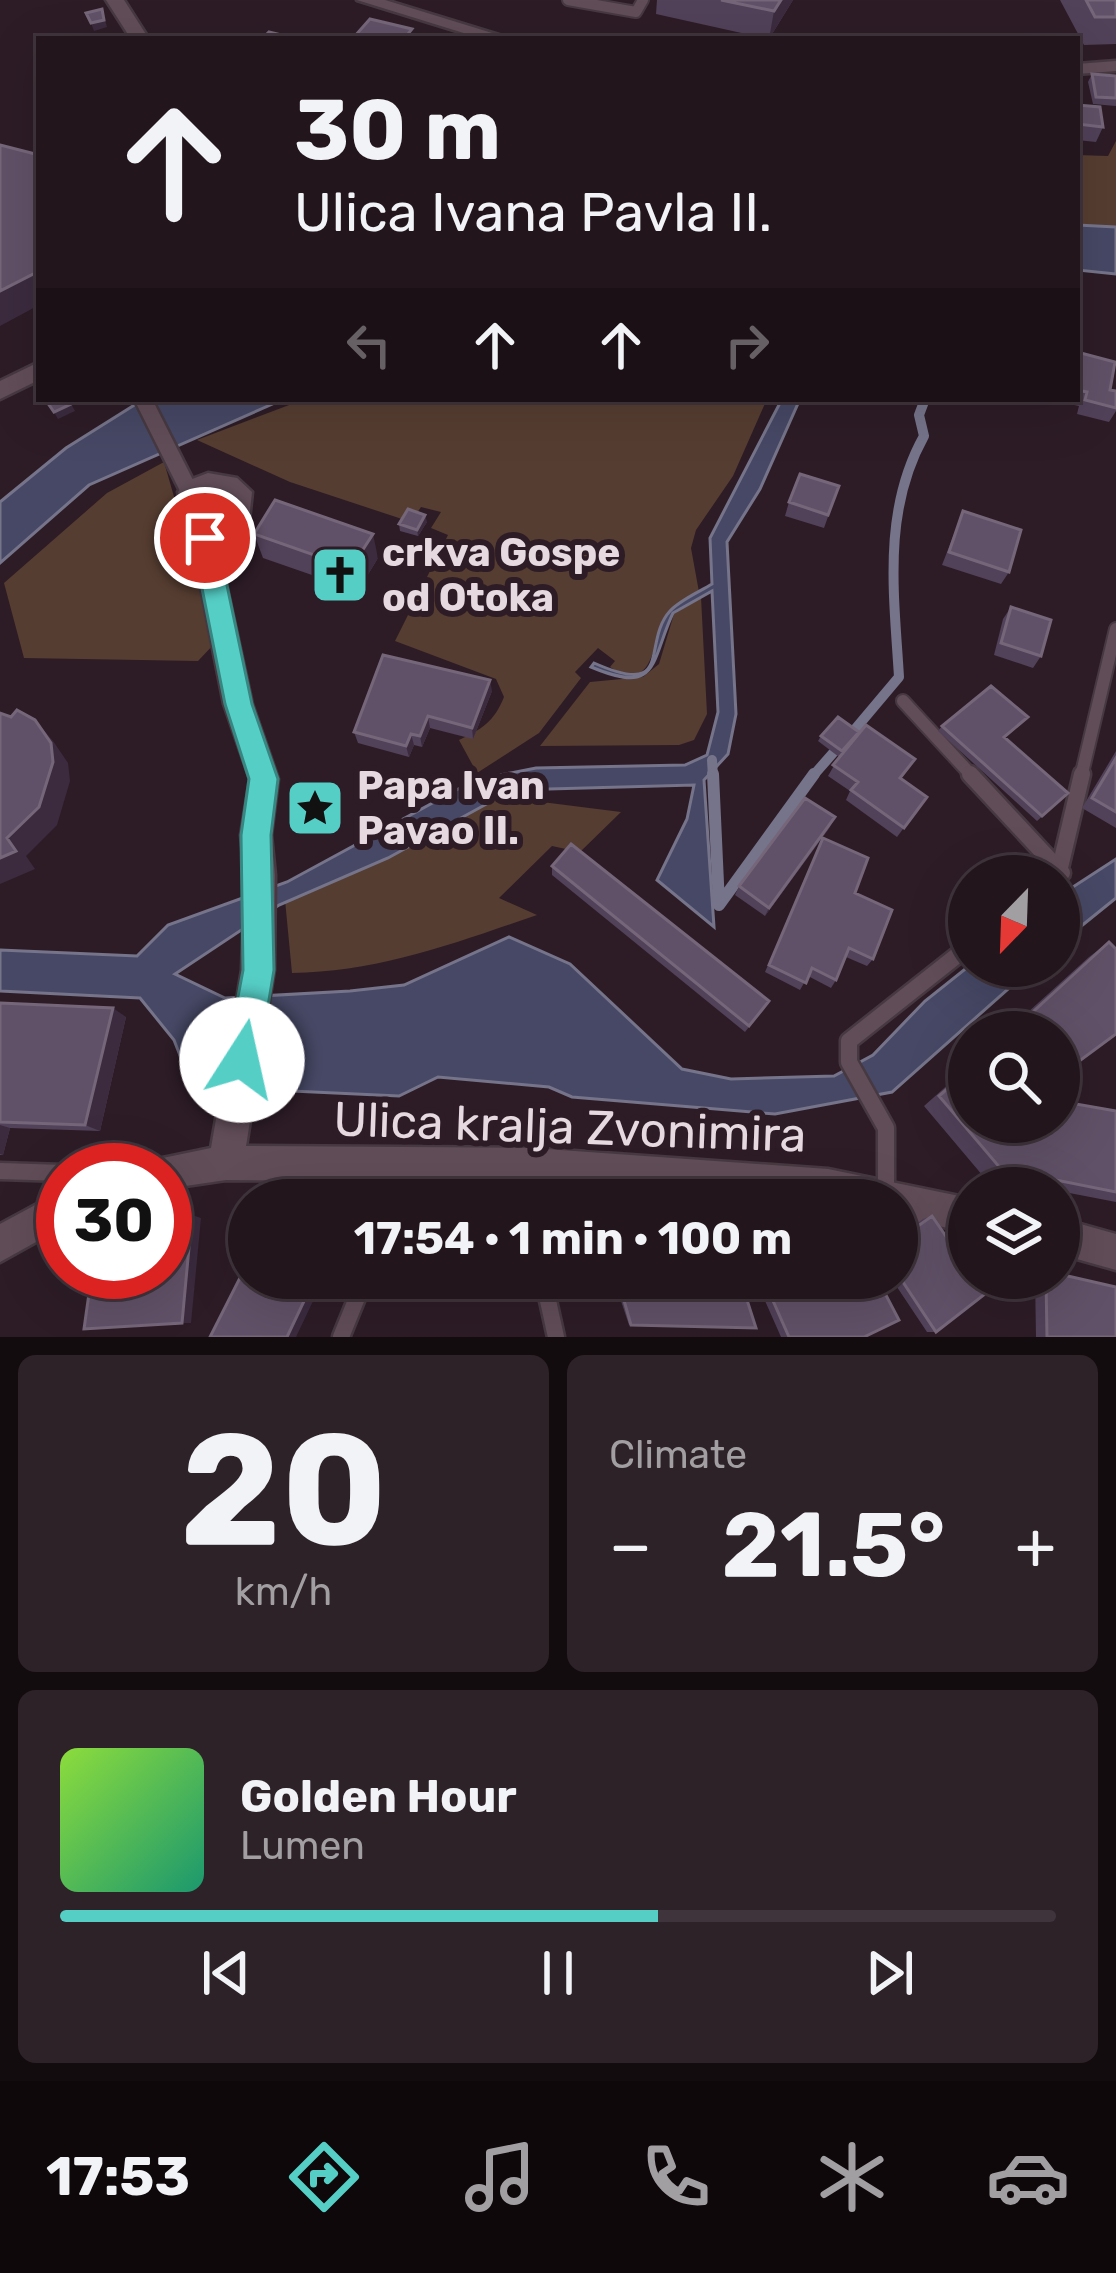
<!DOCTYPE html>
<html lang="en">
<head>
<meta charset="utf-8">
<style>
  :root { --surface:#22151c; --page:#2e2229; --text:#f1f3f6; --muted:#a29fa3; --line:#3f343b; --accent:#55cec6 }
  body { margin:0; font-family:Rubik,sans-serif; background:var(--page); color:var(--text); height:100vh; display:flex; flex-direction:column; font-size:45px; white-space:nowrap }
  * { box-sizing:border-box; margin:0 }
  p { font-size:39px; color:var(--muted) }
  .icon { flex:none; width:66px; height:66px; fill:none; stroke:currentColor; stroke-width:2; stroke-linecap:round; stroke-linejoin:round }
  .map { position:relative; height:1337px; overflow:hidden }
  .panel { display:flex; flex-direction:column; gap:18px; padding:18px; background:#130c0f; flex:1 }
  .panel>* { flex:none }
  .banner { position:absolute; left:36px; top:36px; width:1044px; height:366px; border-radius:0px; box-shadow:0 12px 48px #0002,0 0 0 3px var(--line); background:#22151c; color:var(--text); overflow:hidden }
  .needle { width:78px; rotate:203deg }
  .buttons { position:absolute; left:948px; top:855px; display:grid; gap:24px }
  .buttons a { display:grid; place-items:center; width:132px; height:132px; border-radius:50%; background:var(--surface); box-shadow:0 12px 48px #0002,0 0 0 3px var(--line); font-size:60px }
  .speed { position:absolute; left:36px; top:1143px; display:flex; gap:24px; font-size:60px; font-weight:700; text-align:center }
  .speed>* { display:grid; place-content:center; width:156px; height:156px; border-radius:50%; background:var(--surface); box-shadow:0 12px 48px #0002,0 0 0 3px var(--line); line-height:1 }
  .speed .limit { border:18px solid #d22; background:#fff; color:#111 }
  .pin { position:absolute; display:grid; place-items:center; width:102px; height:102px; color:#fff; margin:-51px; border:6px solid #fff; border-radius:50%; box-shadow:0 3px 12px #0007 }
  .me { position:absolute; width:132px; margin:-66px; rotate:10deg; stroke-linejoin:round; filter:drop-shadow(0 0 9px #0008) }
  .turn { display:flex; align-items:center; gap:42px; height:252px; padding:0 60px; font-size:54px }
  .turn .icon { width:156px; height:156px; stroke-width:2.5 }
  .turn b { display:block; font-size:84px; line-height:102px }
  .lanes { display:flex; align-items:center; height:114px; padding:0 60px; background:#0003; justify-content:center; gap:60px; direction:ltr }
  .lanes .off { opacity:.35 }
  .big { font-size:90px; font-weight:700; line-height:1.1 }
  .panel .widget { flex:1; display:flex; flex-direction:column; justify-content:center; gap:18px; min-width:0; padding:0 42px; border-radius:18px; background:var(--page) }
  .panel .dial { align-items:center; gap:0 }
  .dial b { font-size:156px; line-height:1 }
  .song { display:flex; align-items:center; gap:36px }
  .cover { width:144px; height:144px; border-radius:18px; background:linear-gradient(135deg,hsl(90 70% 55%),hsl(160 70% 35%)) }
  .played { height:12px; border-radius:6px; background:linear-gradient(90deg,var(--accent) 60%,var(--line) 60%) }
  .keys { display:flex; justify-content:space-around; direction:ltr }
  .heat { display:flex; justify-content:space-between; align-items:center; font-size:66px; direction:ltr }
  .panel .tiles { flex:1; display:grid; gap:18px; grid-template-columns:1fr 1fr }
  .widget:last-child { grid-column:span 2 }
  .trip { position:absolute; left:228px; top:1179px; width:690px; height:120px; border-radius:60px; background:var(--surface); box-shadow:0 12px 48px #0002,0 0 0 3px var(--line); font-weight:700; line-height:120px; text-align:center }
  .tab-bar { display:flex; height:192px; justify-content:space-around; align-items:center; background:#0e080b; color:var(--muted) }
  .tab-bar .icon { width:84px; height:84px }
  .tab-bar .active { color:var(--accent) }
  .tab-bar b { font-size:54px; color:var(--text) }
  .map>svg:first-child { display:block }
</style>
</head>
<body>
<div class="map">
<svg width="1116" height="1337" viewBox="0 0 1116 1337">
  <rect width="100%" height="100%" fill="#2d1c26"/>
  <path fill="#563d31" d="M1116 141V227L1077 225V155L1108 156Z
    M305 399H767L733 476 696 530 691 548 699 592C688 599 674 605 667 615 651 637 657 696 610 667L615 661 598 648 575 672 581 678 539 733 477 773 459 740C482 729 494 722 504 697L496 679 395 641 448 535 431 528 441 512 421 507 411 522 290 482 197 440Z
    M164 462 216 642 198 661 24 658 4 583 107 493Z
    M701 597 707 714 694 740 679 745 540 746 590 682 643 677 659 664 674 614Z
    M494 796 621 812 580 852 552 846 499 898 537 915C456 943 378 972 292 973L285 900Z"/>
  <path fill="#464865" stroke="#76748a" stroke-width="3" d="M1077 225 1116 227V274L1077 270Z
    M144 399H284L89 485 0 563V502L66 448Z
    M782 399H800L760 489 727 542 736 714 728 754 704 780 714 927 657 880 687 819 694 785 512 790 388 858 279 905 175 974 225 998 350 991 404 985 509 937 570 964 682 1069 731 1079 834 1076 873 1055 925 1001 969 966H1034L892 1092 775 1114 572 1097 549 1087 438 1077 399 1096 203 1087 188 1076 174 1040 140 998 0 991V950L137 956 168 925 287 882 475 780 536 768 685 765 707 755 718 712 712 591 673 613C650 662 660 696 591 667L594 663C675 699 641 643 670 611 680 600 699 592 712 584L710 538Z
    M1116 859V898L1059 944V896Z"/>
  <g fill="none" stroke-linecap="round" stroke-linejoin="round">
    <path stroke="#76748a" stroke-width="10" d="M851 734 899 677C894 594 882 511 924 436L919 415 925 399
      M712 760 713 777
      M812 777 833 753"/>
    <path stroke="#76748a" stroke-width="12" d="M713 774 719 905
      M719 905 814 774"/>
    <defs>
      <path id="service-far2" d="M568 0 636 12 643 0"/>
      <path id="service-far1" d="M903 701 973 777
        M1081 777 1116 629"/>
      <path id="service" d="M970 774 1062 873
        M1058 876 1082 774
        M532 1165 535 1200
        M0 1171 63 1173
        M886 1196V1128L849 1062V1041L969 946
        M391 1200 403 1166
        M543 1278 556 1337
        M341 1337 365 1278"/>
      <path id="pedestrian" d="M134 399H152L199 492 197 497H183Z"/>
      <path id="minor" d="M106 0H124L149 39H131Z
        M357 0H385L512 39H483Z
        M1116 61V71L1077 74V64Z
        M39 362V380L0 399V381Z
        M208 473 237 478 252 492 249 520 215 533 252 704 278 779 271 835 275 875 274 970 246 1146 532 1148 828 1169 969 1198V1232L897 1218V1200H782L532 1182 226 1180 165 1189V1170H149L153 1160 211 1148 242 970 245 875 241 835 250 779 224 704 191 538 178 492 187 481ZM215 491 228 496V507L209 515 203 495Z
        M63 1190V1227L0 1262V1224Z
        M1059 1218 1116 1234V1270L1059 1254Z"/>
    </defs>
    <use href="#service-far2" stroke="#473941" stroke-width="14"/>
    <use href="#service-far1" stroke="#473941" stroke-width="16"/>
    <use href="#service" stroke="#473941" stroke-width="21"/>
    <use href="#pedestrian" stroke="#473941" stroke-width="5"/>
    <use href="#minor" stroke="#473941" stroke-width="5"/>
    <use href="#service-far2" stroke="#614d58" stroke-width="10"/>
    <use href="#service-far1" stroke="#614d58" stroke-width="12"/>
    <use href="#service" stroke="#614d58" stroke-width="16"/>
    <use href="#pedestrian" fill="#614d58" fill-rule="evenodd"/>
    <use href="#minor" fill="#614d58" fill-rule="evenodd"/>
  </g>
  <path fill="#514159" d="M657 0H793L769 39 656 14Z
    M1060 0H1116V44L1084 45Z
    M1092 74 1116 76V106L1093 104 1088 82Z
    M1077 105 1103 127 1096 142 1077 140Z
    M1077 352 1110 390 1116 391V411L1109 422 1077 414 1079 406 1056 401 1057 399H1077Z
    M839 486 824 528 785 516 789 502Z
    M963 511 1009 572 1001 584 942 565Z
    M427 522 418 536 400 531 399 524Z
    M254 534 378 558 358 591 263 558Z
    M1011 607 1041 656 1033 668 994 655 1003 619Z
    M492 691 473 739 430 728 422 747 414 745 409 757 358 743 354 732Z
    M1028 717 1005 738 1068 793 1037 821 938 731 942 726Z
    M859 732 915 759 901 779 927 797 897 837 846 800 850 791 828 776 839 757 818 741 821 736Z
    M1116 751V828L1082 808Z
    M830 827 765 916 735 895 739 886Z
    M823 838 855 893 873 959 867 966 846 957 836 980 831 988 808 976 800 990 765 972Z
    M552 866 769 1001 745 1032 552 875Z
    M1109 942 1059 1032H1006L1089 957Z
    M0 1003 126 1017 100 1131 10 1128 3 1155H0Z
    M969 1066V1122L1116 1111V1202L1059 1191V1188H1044L983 1176 924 1106Z
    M932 1216 936 1332H927L891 1278H897V1238L923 1219Z
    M620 1278H740L756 1328 629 1325 618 1292Z
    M755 1278H824L827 1284 837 1278H877L864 1337H781Z
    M1035 1278H1059L1116 1337H1036Z"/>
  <path fill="#3c2b3f" d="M781 0H793L769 39 774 11Z
    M102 9 107 27 94 31 91 23Z
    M39 271V305L0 326V291Z
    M71 404 75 411 58 419 54 412Z
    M425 515 427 522 418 536 417 530Z
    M373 534 378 558 358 591 351 568Z
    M490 680 492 691 473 739 472 728Z
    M428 716 430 728 422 747 420 736Z
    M35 720 53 741 68 763 70 781 57 825 26 856 35 869 0 884V858L7 838Z
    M411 734 414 745 409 757 406 746Z
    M835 817 830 827 765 916 769 908Z
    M113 1008 126 1017 100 1131 85 1125Z
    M0 1125 10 1128 3 1155 0 1154Z
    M192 1215 201 1218 191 1323H182Z
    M315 1278H324L296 1337H287Z"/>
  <path fill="#615168" stroke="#76667a" stroke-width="3" d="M721 0H781L774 11Z
    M1086 0H1116V17H1095Z
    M102 9 104 20 91 23 86 13Z
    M370 19 412 29 404 39H363L354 37Z
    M269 32 298 39H262Z
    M1092 74 1116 76V98L1096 97Z
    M1077 105 1100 107 1103 127 1077 124Z
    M0 145 39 155V271L0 291Z
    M1077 352 1115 362 1110 390 1116 391V408L1085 400 1087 392 1077 390Z
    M45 399H68L71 404 54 412Z
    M800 474 839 486 828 515 789 502Z
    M275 500 373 534 351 568 254 534Z
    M408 509 425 515 417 530 399 524Z
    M963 511 1021 530 1009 572 949 552Z
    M1011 607 1051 620 1041 656 1001 643Z
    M383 655 490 680 472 728 428 716 420 736 411 734 406 746 354 732Z
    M991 686 1028 717 1004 737 1068 793 1042 816 942 726Z
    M17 710 35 720 51 743 53 762 39 807 7 838 16 851 0 858V713L11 717Z
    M838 717 859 732 842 751 821 736Z
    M866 725 915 759 900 778 927 797 904 828 851 790 858 782 833 765Z
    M1116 758V812L1092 798Z
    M805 798 835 817 769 908 739 886Z
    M823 838 868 858 855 893 892 910 873 959 849 948 836 980 812 968 806 983 769 965Z
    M571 844 769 1001 749 1026 552 866Z
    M1109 942 1116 949V1034L1059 1076V1032H1011Z
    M0 1003 113 1008 85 1125 0 1122Z
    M969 1070V1122H1059V1101L1116 1111V1192L1001 1169 939 1096Z
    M635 1185 685 1192 684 1200H633Z
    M192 1215 182 1323 84 1329 92 1272H165V1217Z
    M932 1216 969 1270V1278H974L985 1294 936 1332 897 1273V1241Z
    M249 1260V1278H315L287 1337H210Z
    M1059 1274 1116 1287V1337H1047L1046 1278H1059Z
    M622 1278H740L756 1328 631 1325 621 1290Z
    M763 1278H824L828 1287 844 1278H877L899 1320 864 1337H789Z"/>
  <path fill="#55cec6" stroke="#378681" stroke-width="3" d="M205 527 217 538 252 704 278 779 271 835 274 970 259 1060 254 1072 242 1076 230 1072 226 1060 243 970 241 835 249 779 225 704 192 538Z"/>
  <defs>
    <symbol id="church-square" viewBox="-11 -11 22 22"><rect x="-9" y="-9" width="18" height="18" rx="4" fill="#55cec6" stroke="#2d1c26"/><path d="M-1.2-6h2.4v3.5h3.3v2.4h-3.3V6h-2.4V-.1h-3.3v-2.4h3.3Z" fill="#111"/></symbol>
    <symbol id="sight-square" viewBox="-11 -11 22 22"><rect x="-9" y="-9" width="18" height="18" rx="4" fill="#55cec6" stroke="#2d1c26"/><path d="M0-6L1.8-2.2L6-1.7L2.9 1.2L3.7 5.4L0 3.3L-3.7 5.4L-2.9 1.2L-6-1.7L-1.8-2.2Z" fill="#111"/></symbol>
  </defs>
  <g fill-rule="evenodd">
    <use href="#church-square" x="307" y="542" width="66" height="66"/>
    <use href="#sight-square" x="282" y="775" width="66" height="66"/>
  </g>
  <g text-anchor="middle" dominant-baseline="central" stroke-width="12" stroke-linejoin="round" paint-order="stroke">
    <g font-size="39" font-weight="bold" fill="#e6dae0" stroke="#2d1c26" text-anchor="start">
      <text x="382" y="553">crkva Gospe<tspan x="382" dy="45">od Otoka</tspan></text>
      <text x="357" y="786">Papa Ivan<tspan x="357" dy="45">Pavao II.</tspan></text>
    </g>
    <g font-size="48" fill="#e6dae0" stroke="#2d1c26">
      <text transform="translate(570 1127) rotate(2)">Ulica kralja Zvonimira</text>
    </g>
  </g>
</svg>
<div class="buttons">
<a><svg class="needle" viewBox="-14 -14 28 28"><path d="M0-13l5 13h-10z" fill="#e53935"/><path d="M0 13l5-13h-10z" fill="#a29fa3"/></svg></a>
<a><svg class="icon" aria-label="search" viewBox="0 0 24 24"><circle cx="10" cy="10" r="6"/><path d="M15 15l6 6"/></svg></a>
<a><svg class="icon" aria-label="layers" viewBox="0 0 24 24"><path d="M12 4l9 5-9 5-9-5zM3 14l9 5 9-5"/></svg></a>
</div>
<div class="speed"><div class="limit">30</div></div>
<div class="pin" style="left:205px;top:538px;background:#d93025"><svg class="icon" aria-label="arrive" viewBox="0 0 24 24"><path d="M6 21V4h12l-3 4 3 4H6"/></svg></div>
<svg class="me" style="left:242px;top:1060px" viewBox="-20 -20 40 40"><circle r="19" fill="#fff"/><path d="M0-13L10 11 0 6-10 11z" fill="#55cec6"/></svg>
<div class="trip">17:54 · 1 min · 100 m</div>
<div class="banner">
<div class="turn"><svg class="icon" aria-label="ahead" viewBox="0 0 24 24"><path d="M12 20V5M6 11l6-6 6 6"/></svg><div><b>30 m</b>Ulica Ivana Pavla II.</div></div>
<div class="lanes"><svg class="icon off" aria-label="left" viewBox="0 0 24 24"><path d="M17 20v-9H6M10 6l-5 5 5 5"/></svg><svg class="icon" aria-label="ahead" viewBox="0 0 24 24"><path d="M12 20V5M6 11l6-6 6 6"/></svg><svg class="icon" aria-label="ahead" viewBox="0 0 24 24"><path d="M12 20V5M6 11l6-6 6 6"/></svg><svg class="icon off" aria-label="right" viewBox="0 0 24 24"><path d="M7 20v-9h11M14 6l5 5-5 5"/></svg></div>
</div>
</div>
<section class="panel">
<div class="tiles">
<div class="widget dial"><b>20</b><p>km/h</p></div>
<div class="widget"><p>Climate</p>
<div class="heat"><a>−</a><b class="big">21.5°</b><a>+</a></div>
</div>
<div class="widget">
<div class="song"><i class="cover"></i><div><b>Golden Hour</b><p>Lumen</p></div></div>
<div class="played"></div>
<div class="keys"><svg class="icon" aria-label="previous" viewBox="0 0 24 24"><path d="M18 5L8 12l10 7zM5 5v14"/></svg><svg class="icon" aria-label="pause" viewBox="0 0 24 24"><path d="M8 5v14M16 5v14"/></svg><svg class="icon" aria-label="next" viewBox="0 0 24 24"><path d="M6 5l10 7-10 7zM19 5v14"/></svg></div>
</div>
</div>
</section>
<nav class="tab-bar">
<b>17:53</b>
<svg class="icon active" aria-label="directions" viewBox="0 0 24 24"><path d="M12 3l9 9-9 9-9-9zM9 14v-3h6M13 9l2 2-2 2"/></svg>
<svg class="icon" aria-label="music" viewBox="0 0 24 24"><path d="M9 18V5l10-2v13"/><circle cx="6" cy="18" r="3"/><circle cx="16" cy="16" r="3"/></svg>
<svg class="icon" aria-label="phone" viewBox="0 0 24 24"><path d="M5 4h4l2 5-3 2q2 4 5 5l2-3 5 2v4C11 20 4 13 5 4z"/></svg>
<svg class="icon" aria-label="climate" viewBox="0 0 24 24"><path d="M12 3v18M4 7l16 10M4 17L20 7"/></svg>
<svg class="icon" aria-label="car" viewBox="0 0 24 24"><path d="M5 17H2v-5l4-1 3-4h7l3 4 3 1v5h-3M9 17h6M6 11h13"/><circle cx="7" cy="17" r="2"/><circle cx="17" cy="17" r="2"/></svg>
</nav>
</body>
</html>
